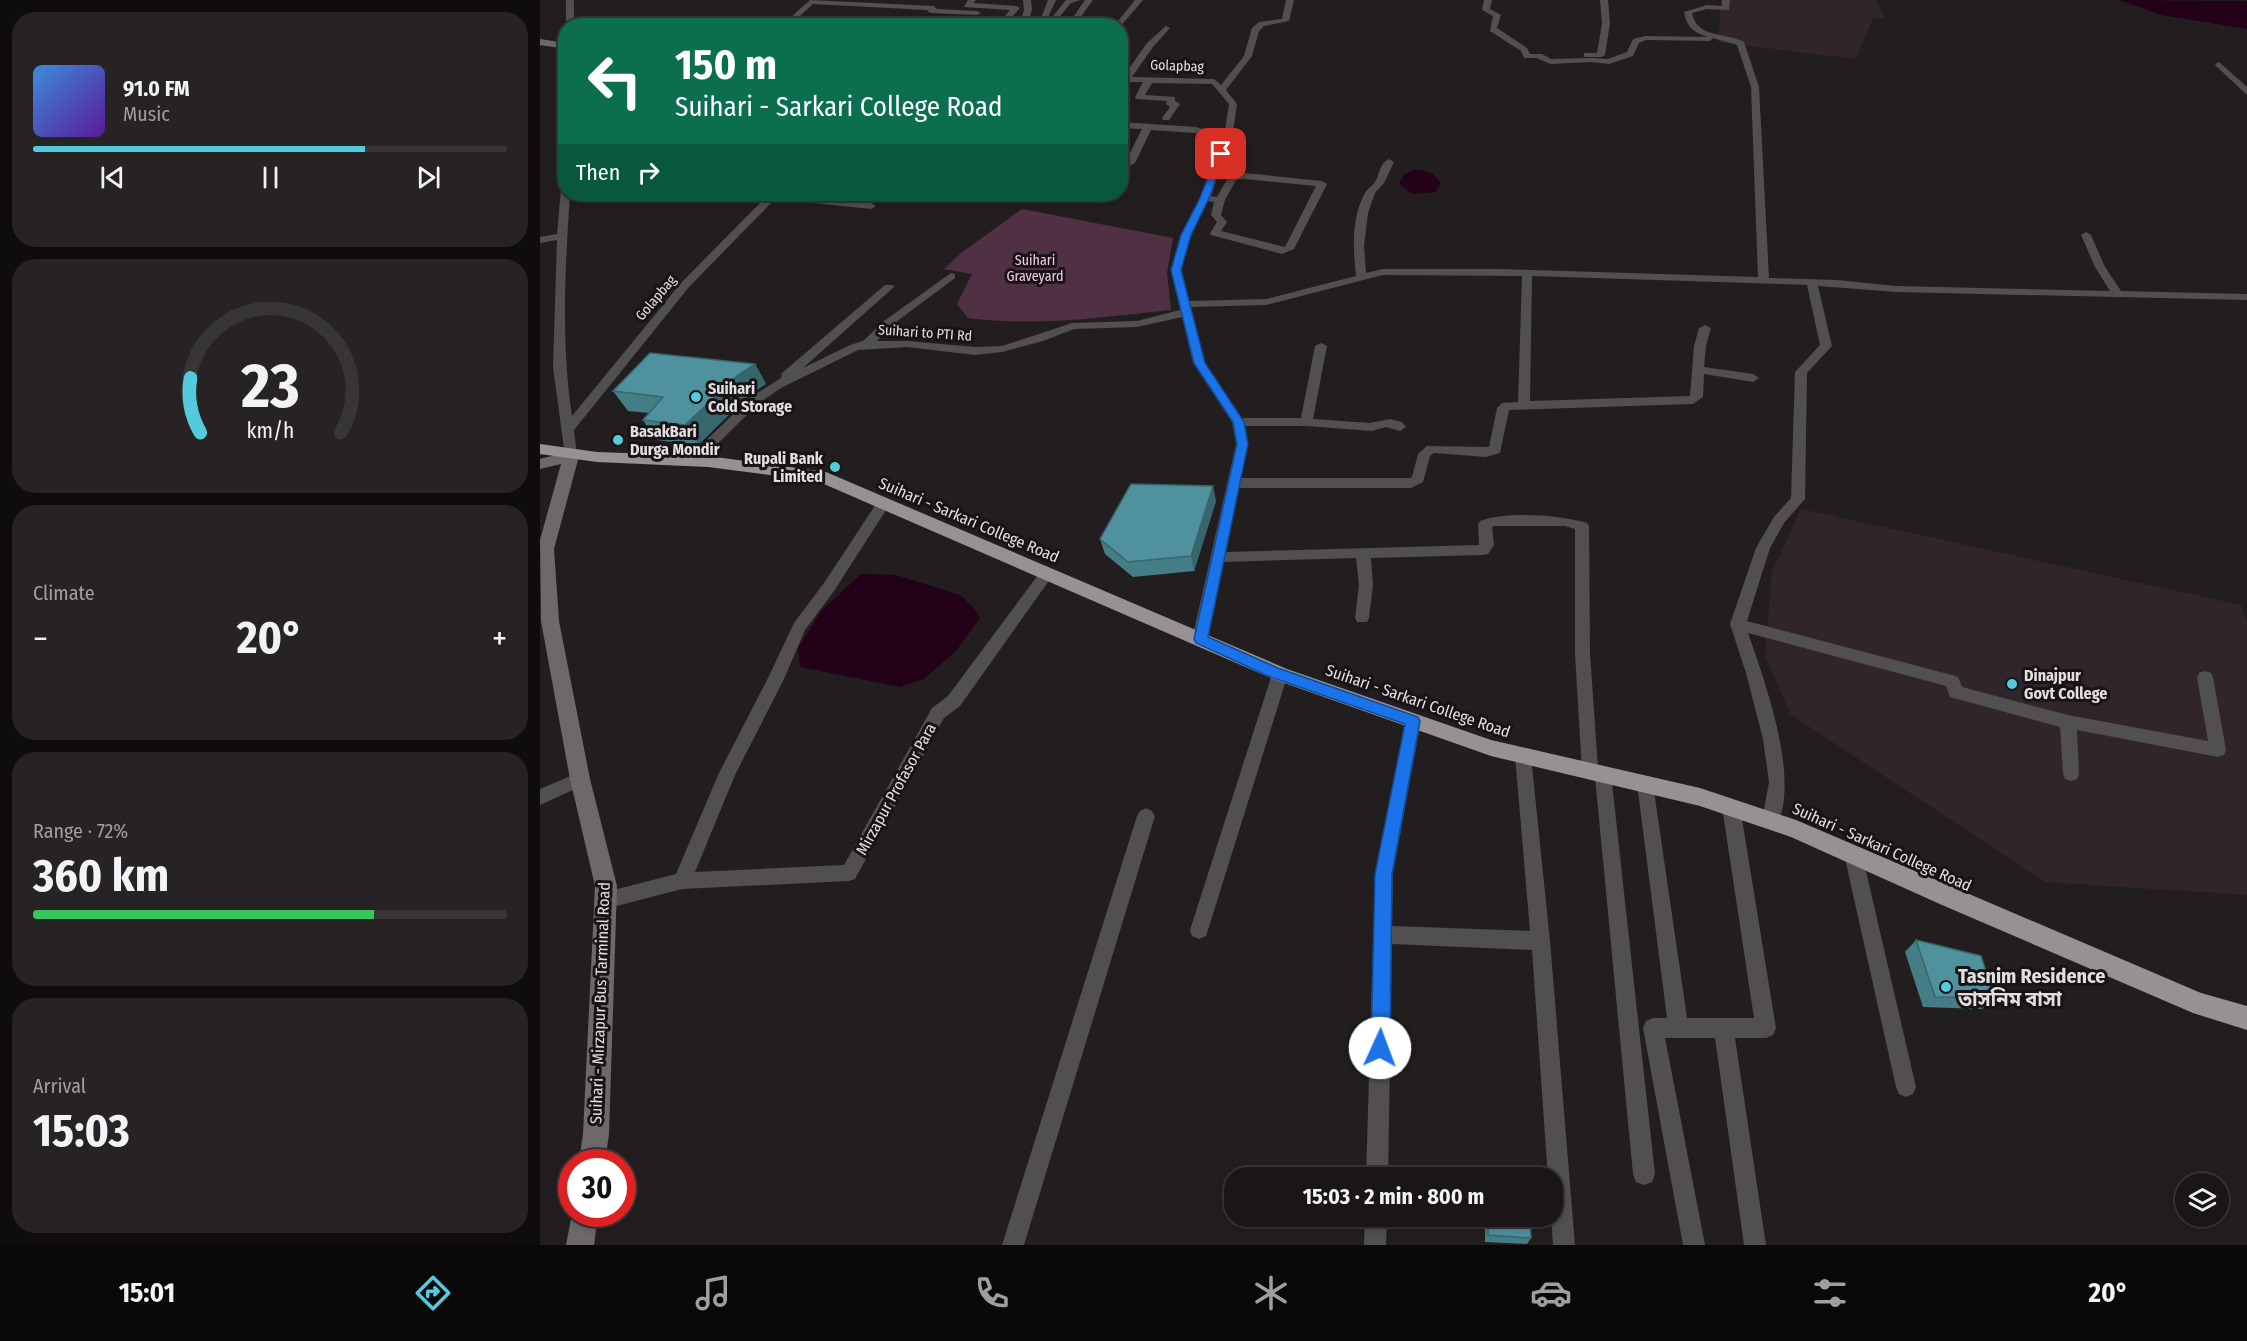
<!DOCTYPE html>
<html lang="en">
<head>
<meta charset="utf-8">
<style>
  :root { --surface:#1a1618; --page:#272325; --text:#f1f3f6; --muted:#9f9fa2; --line:#383537; --accent:#54cadd }
  body { margin:0; font-family:"Fira Sans Condensed","Noto Sans Bengali",sans-serif; background:var(--page); color:var(--text); height:100vh; display:flex; flex-direction:column; font-size:22px; white-space:nowrap }
  * { box-sizing:border-box; margin:0 }
  p { font-size:20px; color:var(--muted) }
  .icon { flex:none; width:33px; height:33px; fill:none; stroke:currentColor; stroke-width:2; stroke-linecap:round; stroke-linejoin:round }
  .map { position:relative; flex:1; overflow:hidden }
  .panel { display:flex; flex-direction:column; gap:12px; padding:12px; background:#0e0c0d; width:540px }
  .panel>* { flex:none }
  .top-card { position:absolute; left:18px; top:18px; width:570px; height:183px; border-radius:24px; box-shadow:0 3px 9px #0003,0 0 0 2px var(--line); background:#0b6e4f; color:#fff; overflow:hidden }
  .controls { position:absolute; left:1635px; top:1173px; display:grid; gap:12px }
  .controls a { display:grid; place-items:center; width:54px; height:54px; border-radius:50%; background:var(--surface); box-shadow:0 3px 9px #0003,0 0 0 2px var(--line); font-size:30px }
  .speed { position:absolute; left:18px; top:1149px; display:flex; gap:12px; font-size:30px; font-weight:700; text-align:center }
  .speed>* { display:grid; place-content:center; width:78px; height:78px; border-radius:50%; background:var(--surface); box-shadow:0 3px 9px #0003,0 0 0 2px var(--line); line-height:1 }
  .speed .limit { border:9px solid #d22; background:#fff; color:#111 }
  .pin { position:absolute; display:grid; place-items:center; width:51px; height:51px; color:#fff; margin:-26px; border-radius:12px; box-shadow:0 3px 9px #0006 }
  .me { position:absolute; width:66px; margin:-33px; rotate:2deg; stroke-linejoin:round; filter:drop-shadow(0 0 4px #0008) }
  .turn { display:flex; align-items:center; gap:21px; height:126px; padding:0 18px; font-size:27px }
  .turn .icon { width:78px; height:78px; stroke-width:2.5 }
  .turn b { display:block; font-size:42px; line-height:51px }
  .then { display:flex; align-items:center; height:57px; padding:0 18px; background:#0003; gap:12px; font-size:22px }
  .big { font-size:45px; font-weight:700; line-height:1.1 }
  .panel .card { flex:1; display:flex; flex-direction:column; justify-content:center; gap:9px; min-width:0; padding:0 21px; border-radius:24px; background:var(--page) }
  .panel .dial { align-items:center; gap:0 }
  .dial svg { height:156px; overflow:visible; fill:none; stroke:var(--line); stroke-width:7; stroke-linecap:round; text-anchor:middle }
  .dial text { fill:var(--text); stroke:none }
  .song { display:flex; align-items:center; gap:18px }
  .cover { width:72px; height:72px; border-radius:9px; background:linear-gradient(135deg,hsl(210 70% 55%),hsl(270 70% 35%)) }
  .played { height:6px; border-radius:3px; background:linear-gradient(90deg,var(--accent) 70%,var(--line) 70%) }
  .keys { display:flex; justify-content:space-around; direction:ltr }
  .heat { display:flex; justify-content:space-between; align-items:center; font-size:33px; direction:ltr }
  .charge { height:9px; border-radius:4px; background:linear-gradient(90deg,#34c759 72%,var(--line) 0) }
  .trip { position:absolute; left:684px; top:1167px; width:339px; height:60px; border-radius:24px; background:var(--surface); box-shadow:0 3px 9px #0003,0 0 0 2px var(--line); font-weight:700; line-height:60px; text-align:center }
  .menu { display:flex; height:96px; justify-content:space-around; align-items:center; background:#0a090a; color:var(--muted) }
  .menu .icon { width:42px; height:42px }
  .menu .selected { color:var(--accent) }
  .menu b { font-size:27px; color:var(--text) }
  main { display:flex; flex:1; min-height:0 }
  .map>svg:first-child { display:block }
</style>
</head>
<body>
<main>
<section class="panel">
<div class="card">
<div class="song"><i class="cover"></i><div><b>91.0 FM</b><p>Music</p></div></div>
<div class="played"></div>
<div class="keys"><svg class="icon" aria-label="previous" viewBox="0 0 24 24"><path d="M18 5L8 12l10 7zM5 5v14"/></svg><svg class="icon" aria-label="pause" viewBox="0 0 24 24"><path d="M8 5v14M16 5v14"/></svg><svg class="icon" aria-label="next" viewBox="0 0 24 24"><path d="M6 5l10 7-10 7zM19 5v14"/></svg></div>
</div>
<div class="card dial"><svg viewBox="0 0 100 80">
<path d="M14 69A42 42 0 1 1 86 69"/>
<path d="M14 69A42 42 0 0 1 9 41" stroke="#54cadd"/>
<text x="50" y="56" font-size="32" font-weight="700">23</text>
<text x="50" y="72" font-size="11">km/h</text>
</svg></div>
<div class="card"><p>Climate</p>
<div class="heat"><a>−</a><b class="big">20°</b><a>+</a></div>
</div>
<div class="card"><p>Range · 72%</p><b class="big">360 km</b><div class="charge"></div></div>
<div class="card"><p>Arrival</p><b class="big">15:03</b></div>
</section>
<div class="map">
<svg width="1707" height="1245" viewBox="0 0 1707 1245">
  <rect width="100%" height="100%" fill="#221e20"/>
  <path fill="#2f252a" d="M1181 0H1336L1345 18H1333L1316 59 1178 42Z
    M1261 509 1701 605 1707 622V895L1505 882 1250 714 1225 655 1232 572Z"/>
  <path fill="#503143" d="M482 209 633 238 627 273 631 310C560 317 500 327 428 318L417 304 432 274 404 269 421 253Z"/>
  <path fill="#230118" d="M1579 0 1707 1V29L1621 15Z
    M873 170C887 170 893 172 901 183L896 192 873 194 859 184 864 175Z
    M321 574 356 575 420 595 433 607 440 618 416 651 384 679 360 687 260 667 258 648 282 610Z"/>
  <g fill="none" stroke-linecap="round" stroke-linejoin="round">
    <path fill="#514f50" fill-rule="evenodd" d="M26 0H34V26H26Z
      M270 0 394 6 397 9 437 11 441 13 437 15 390 13 387 10 273 4 249 26H241Z
      M428 0H436L433 3 476 6 480 8 464 26H456L470 10 424 7Z
      M483 0H491L492 10 487 26H479L484 10Z
      M508 0H516L505 24 498 26Z
      M526 0H540L531 3 512 26H505Z
      M545 0H553L534 26H527Z
      M595 0H603L580 27 574 26Z
      M746 0H754L749 21 724 26 719 31 712 56 686 90 697 104 693 132 671 196 677 197 689 176 704 173 782 181 787 184 754 249 742 254 671 235 670 233 677 222 671 215 674 202 668 201 651 235 641 270 649 301 726 299 816 276C813 249 811 218 825 193 828 188 832 186 835 182 840 174 839 164 849 159L854 162 844 183 835 193 828 213 824 246 826 273 843 269H961L1218 277 1211 87 1197 45 1173 38 1170 41 1106 40 1099 43 1093 56 1069 64 1051 62 1010 64 997 58H984L981 51 950 31 953 16 942 10 944 0H952L950 9 961 15 957 28 987 48 990 54H1002L1011 59 1051 58 1068 59 1087 52 1093 39 1105 36 1169 37C1154 33 1147 28 1144 12L1167 5 1182 6V0H1190L1189 10 1167 9 1152 13C1157 39 1186 32 1204 42L1219 87 1229 278 1297 280 1356 286 1570 291 1555 267 1541 235 1546 232 1551 235 1565 267 1581 291 1707 294V300L1356 292 1278 286 1292 346 1267 373 1265 499 1244 523 1230 548 1207 621 1412 675 1418 677 1422 687 1528 715 1668 741 1657 677 1659 673 1665 671 1671 673 1673 677 1686 750 1684 755 1678 757 1537 730 1539 774 1537 779 1531 781 1525 779 1523 774 1520 727 1410 697 1406 686 1208 633C1225 682 1260 777 1237 825L1231 828 1225 825 1222 820 1229 782 1223 739 1206 673 1190 624 1216 548 1234 517 1251 498 1255 372 1280 345 1267 285 992 276 990 401 1150 396 1154 346 1159 328 1165 325 1171 328 1166 346 1164 367 1213 374 1219 378 1213 382 1164 374 1163 397 1153 404 969 410 960 453 946 457 894 453 890 456 883 482 871 488H699L686 552 939 545 938 524 940 521C966 511 1020 515 1047 523L1049 526 1050 654 1058 768 1063 767 1069 769 1071 774 1115 1174 1112 1182 1104 1185 1096 1182 1093 1174 1055 777 1050 778 1044 776 1042 771 1035 654V529L1025 526H954L952 527 954 545 948 554 943 555 831 558 833 585 829 618 827 622H817L815 618 819 585 816 558 684 562 668 639 665 643H655L652 639 696 444 692 422 653 363 642 317 597 327 534 329 503 341 462 352 435 355 367 347 318 350 241 388 219 403 158 463H148L146 460 211 397 241 378 242 373 345 285H353L354 287 263 368 310 345 323 341 344 321 411 273 415 274V278L352 325 337 341H367L435 347 462 346 532 323 597 321 640 310 631 270 641 235 660 198 683 135 670 137 655 133 611 130 595 163 590 166 585 163 602 129 580 128V122L656 127 670 131 685 130 689 104 672 84 612 83 605 95 635 97V101L640 104 629 120H623L622 118 630 107 626 104 627 101 596 99 595 97 603 82H580V77H583L607 43 626 26 630 28 613 47 592 77 674 79 681 85 704 56 712 28 719 22 742 19ZM704 179 776 186 745 247 681 231 687 222 681 215 685 200 696 180ZM843 275 982 276 978 402 962 403 957 408 949 447 887 446 878 454 872 477 869 478H701L708 444 705 426H766L832 431 846 427 860 431 866 427 862 422 850 419 830 423 773 419 787 346 781 343 775 346 761 418H702L665 363 651 307 726 305Z
      M1060 0H1068L1070 23 1065 55 1061 57H1044V53H1057L1062 23Z
      M333 20 403 24 406 26 330 24 329 22Z
      M1679 62 1707 87V95L1676 66 1675 64Z
      M26 186V194H30C25 267 21 342 32 416L141 283 229 194 331 203 336 206 331 209 235 199 149 287 34 430 37 456 31 460 25 456 13 367 17 240 0 243V237L17 234 21 189Z
      M343 499 350 504 294 591 265 630 244 679 195 775 155 872 304 865 392 708 408 696 501 571H511L513 575 420 706 404 718 315 879 309 881 142 889 65 909 58 906 56 900 58 894 136 874 179 773 228 678 254 623 284 583 338 501Z
      M740 668 746 670 748 674 668 930 666 936 659 939 652 936 650 930 732 674 734 670Z
      M873 714 879 716 881 721 853 874 852 926 990 931 975 756 977 751 983 749 989 751 991 756 1010 941 1035 1245H1013L1011 1216H1012V1178H1008L992 950 852 944 848 1178H826L835 874 865 721 867 716Z
      M40 772 46 774 48 779 46 784 0 805V789Z
      M1105 777 1111 779 1113 784 1147 1018H1214L1182 807 1185 802 1191 799 1197 802 1200 807 1236 1028 1233 1035 1226 1038H1195L1226 1245H1204L1175 1038H1125L1165 1245H1143L1103 1028 1106 1021 1113 1018H1127L1097 784 1099 779Z
      M606 808 612 811 615 816 484 1245H462L597 816 600 811Z
      M1313 846 1319 848 1322 854 1376 1087 1373 1094 1366 1097 1359 1094 1356 1087 1304 854 1307 848Z
      M825 1216H847L846 1245H824Z"/>
    <path fill="#6d696b" fill-rule="evenodd" d="M0 39 26 43V49L0 45Z
      M31 451 39 456 14 549 19 621 50 779 77 886 69 1134 65 1162H39L43 1134 55 886 30 779 1 621 0 540 21 464 0 469V459Z
      M32 1214H58L54 1245H26Z"/>
    <path fill="#969193" fill-rule="evenodd" d="M0 444 57 452 168 456 286 472 747 669 951 740 1160 788 1256 820 1661 993 1707 1006V1030L1653 1013 1402 905 1251 837 1160 806 951 756 733 679 277 481 168 467 57 462 0 454Z"/>
  </g>
  <path fill="#447d86" d="M215 364 226 384 209 395 158 445 117 440 103 420 109 413 88 411 73 391Z
    M676 501 654 571 593 577 565 554 560 539Z
    M1376 940 1455 998 1442 1009 1383 1007 1365 952Z
    M945 1216H990L991 1238 987 1244 945 1242Z"/>
  <path fill="#37666d" d="M215 364 226 384 209 395 158 445 145 425 198 375Z
    M673 486 676 501 654 571 651 556Z"/>
  <path fill="#4f919c" stroke="#37666d" stroke-width="1.5" d="M110 353 215 364 198 375 145 425 103 420 123 397 73 391Z
    M591 484 673 486 651 556 588 562 560 539Z
    M1376 940 1441 956 1455 998 1395 997Z
    M948 1216H990L991 1238 948 1235Z"/>
  <path fill="#1a73e8" stroke="#114b97" stroke-width="1.5" d="M681 151 685 154 669 198 651 235 641 270 665 363 704 422 708 444 668 637 738 668 878 717 880 721 852 874 850 1048 847 1055 840 1058 834 1055 831 1048 835 874 865 724 728 676 656 643 654 639 697 444 693 422 654 363 631 270 641 235 660 198 677 154Z"/>
  <g fill="#54cadd" stroke="#181416" stroke-width="2">
    <circle cx="156" cy="397" r="6"/>
    <circle cx="78" cy="440" r="6"/>
    <circle cx="295" cy="467" r="6"/>
    <circle cx="1472" cy="684" r="6"/>
    <circle cx="1406" cy="987" r="6"/>
  </g>
  <g text-anchor="middle" dominant-baseline="central" stroke-width="6" stroke-linejoin="round" paint-order="stroke">
    <g font-size="14" fill="#e2dfe1" stroke="#181416">
      <text transform="translate(637 66) rotate(2)">Golapbag</text>
      <text transform="translate(116 298) rotate(-50)">Golapbag</text>
      <text transform="translate(385 333) rotate(4)">Suihari to PTI Rd</text>
    </g>
    <g font-size="14" fill="#f6cae3" stroke="#181416">
      <text x="495" y="260">Suihari<tspan x="495" dy="16">Graveyard</tspan></text>
    </g>
    <g font-size="16" font-weight="bold" fill="#e2dfe1" stroke="#181416" text-anchor="start">
      <text x="168" y="388">Suihari<tspan x="168" dy="18">Cold Storage</tspan></text>
      <text x="90" y="431">BasakBari<tspan x="90" dy="18">Durga Mondir</tspan></text>
      <text x="283" y="458" text-anchor="end">Rupali Bank<tspan x="283" dy="18">Limited</tspan></text>
      <text x="1484" y="675">Dinajpur<tspan x="1484" dy="18">Govt College</tspan></text>
    </g>
    <g font-size="16" fill="#e2dfe1" stroke="#181416">
      <text transform="translate(429 520) rotate(23)">Suihari - Sarkari College Road</text>
      <text transform="translate(878 701) rotate(19)">Suihari - Sarkari College Road</text>
      <text transform="translate(356 789) rotate(-61)">Mirzapur Profasor Para</text>
      <text transform="translate(1342 847) rotate(24)">Suihari - Sarkari College Road</text>
      <text transform="translate(60 1003) rotate(-88)">Suihari - Mirzapur Bus Tarminal Road</text>
    </g>
    <g font-size="20" font-weight="bold" fill="#e2dfe1" stroke="#181416" text-anchor="start">
      <text x="1418" y="976">Tasnim Residence<tspan x="1418" dy="23">তাসনিম বাসা</tspan></text>
    </g>
  </g>
</svg>
<div class="controls">
<a><svg class="icon" aria-label="layers" viewBox="0 0 24 24"><path d="M12 4l9 5-9 5-9-5zM3 14l9 5 9-5"/></svg></a>
</div>
<div class="speed"><div class="limit">30</div></div>
<div class="pin" style="left:681px;top:154px;background:#d93025"><svg class="icon" aria-label="arrive" viewBox="0 0 24 24"><path d="M6 21V4h12l-3 4 3 4H6"/></svg></div>
<svg class="me" style="left:840px;top:1048px" viewBox="-20 -20 40 40"><circle r="19" fill="#fff"/><path d="M0-13L10 11 0 6-10 11z" fill="#1a73e8"/></svg>
<div class="trip">15:03 · 2 min · 800 m</div>
<div class="top-card">
<div class="turn"><svg class="icon" aria-label="left" viewBox="0 0 24 24"><path d="M17 20v-9H6M10 6l-5 5 5 5"/></svg><div><b>150 m</b>Suihari - Sarkari College Road</div></div>
<div class="then">Then<svg class="icon" aria-label="right" viewBox="0 0 24 24"><path d="M7 20v-9h11M14 6l5 5-5 5"/></svg></div>
</div>
</div>
</main>
<nav class="menu">
<b>15:01</b>
<svg class="icon selected" aria-label="directions" viewBox="0 0 24 24"><path d="M12 3l9 9-9 9-9-9zM9 14v-3h6M13 9l2 2-2 2"/></svg>
<svg class="icon" aria-label="music" viewBox="0 0 24 24"><path d="M9 18V5l10-2v13"/><circle cx="6" cy="18" r="3"/><circle cx="16" cy="16" r="3"/></svg>
<svg class="icon" aria-label="phone" viewBox="0 0 24 24"><path d="M5 4h4l2 5-3 2q2 4 5 5l2-3 5 2v4C11 20 4 13 5 4z"/></svg>
<svg class="icon" aria-label="climate" viewBox="0 0 24 24"><path d="M12 3v18M4 7l16 10M4 17L20 7"/></svg>
<svg class="icon" aria-label="car" viewBox="0 0 24 24"><path d="M5 17H2v-5l4-1 3-4h7l3 4 3 1v5h-3M9 17h6M6 11h13"/><circle cx="7" cy="17" r="2"/><circle cx="17" cy="17" r="2"/></svg>
<svg class="icon" aria-label="filters" viewBox="0 0 24 24"><path d="M4 7h16M4 17h16"/><circle cx="9" cy="7" r="2"/><circle cx="15" cy="17" r="2"/></svg>
<b>20°</b>
</nav>
</body>
</html>
